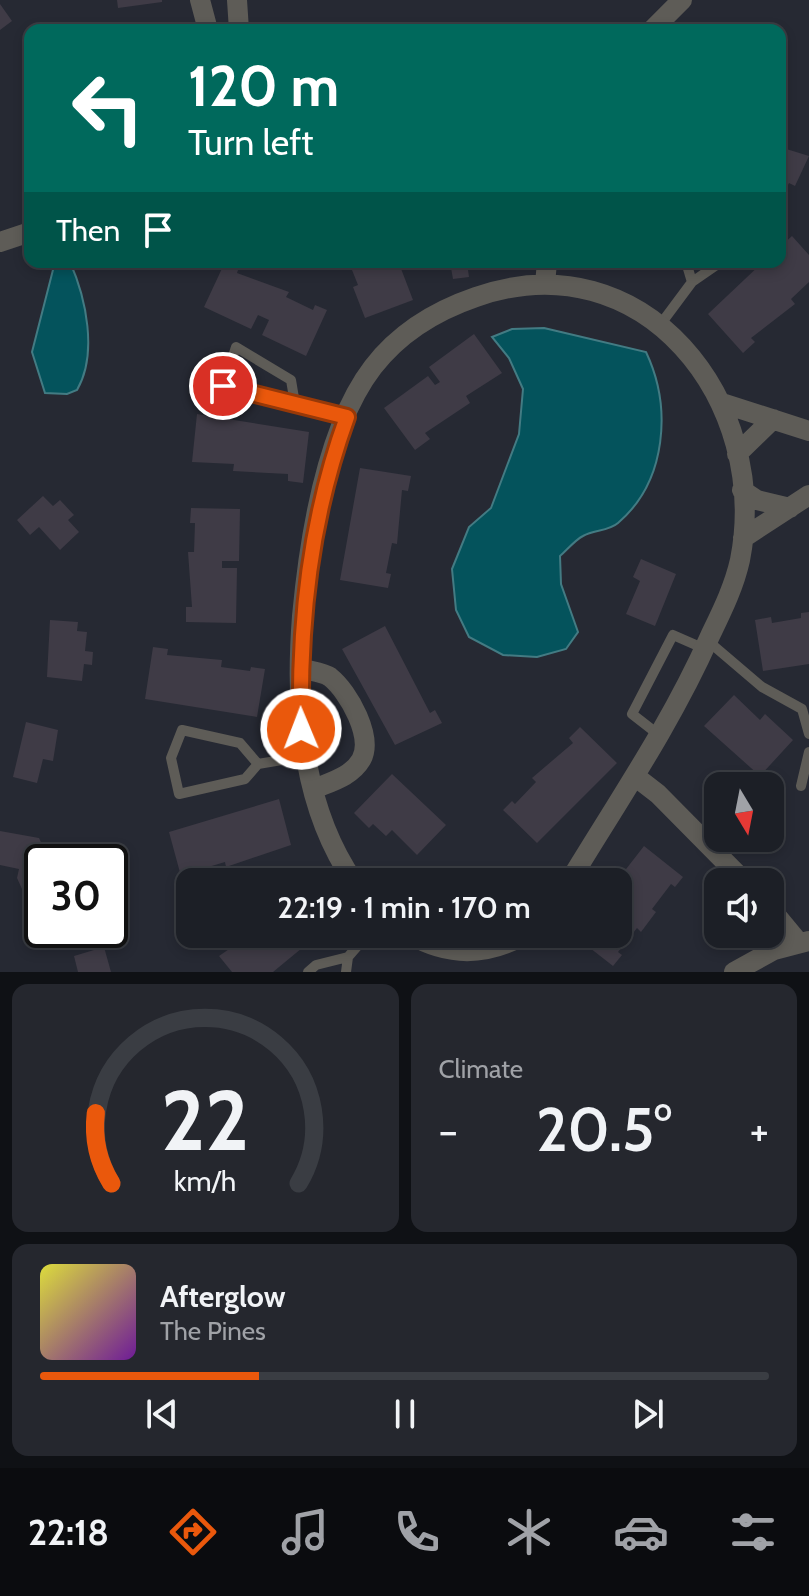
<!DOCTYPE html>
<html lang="en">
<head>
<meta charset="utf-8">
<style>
  :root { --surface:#1c1f26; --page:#25272e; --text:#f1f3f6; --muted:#a0a2a7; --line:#3a3d43; --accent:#ea580c }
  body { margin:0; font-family:Cabin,sans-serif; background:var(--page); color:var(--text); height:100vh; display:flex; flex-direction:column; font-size:30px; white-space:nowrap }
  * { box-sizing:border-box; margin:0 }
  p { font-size:26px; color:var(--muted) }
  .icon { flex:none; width:44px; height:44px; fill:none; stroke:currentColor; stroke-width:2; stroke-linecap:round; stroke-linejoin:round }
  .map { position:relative; height:972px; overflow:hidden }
  .sheet { display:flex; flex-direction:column; gap:12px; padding:12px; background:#0f1115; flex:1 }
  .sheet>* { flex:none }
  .banner { position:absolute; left:24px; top:24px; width:762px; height:244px; border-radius:16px; box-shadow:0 4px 12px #0003,0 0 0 2px var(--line); background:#00695c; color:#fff; overflow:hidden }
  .needle { width:52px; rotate:170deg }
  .controls { position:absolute; left:704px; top:772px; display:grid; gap:16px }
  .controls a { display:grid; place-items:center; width:80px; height:80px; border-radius:16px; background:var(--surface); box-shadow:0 4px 12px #0003,0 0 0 2px var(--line); font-size:40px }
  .speed { position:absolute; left:24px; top:844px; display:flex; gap:16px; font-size:40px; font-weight:700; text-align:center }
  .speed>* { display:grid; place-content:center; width:104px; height:104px; border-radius:50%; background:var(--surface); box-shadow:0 4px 12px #0003,0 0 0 2px var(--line); line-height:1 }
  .speed .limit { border:4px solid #111; border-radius:12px; background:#fff; color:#111 }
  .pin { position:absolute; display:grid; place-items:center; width:68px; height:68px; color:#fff; margin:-34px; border:4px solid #fff; border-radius:50%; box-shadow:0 2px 8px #0007 }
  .me { position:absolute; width:88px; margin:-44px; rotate:359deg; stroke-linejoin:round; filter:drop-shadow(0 0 6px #0008) }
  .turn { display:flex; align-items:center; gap:28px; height:168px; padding:0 32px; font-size:36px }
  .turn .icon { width:104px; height:104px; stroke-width:2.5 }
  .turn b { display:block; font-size:56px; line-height:68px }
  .then { display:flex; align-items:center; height:76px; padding:0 32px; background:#0003; gap:16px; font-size:30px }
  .big { font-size:60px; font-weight:600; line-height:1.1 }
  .sheet .tile { flex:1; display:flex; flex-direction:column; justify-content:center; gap:12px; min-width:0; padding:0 28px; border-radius:16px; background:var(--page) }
  .sheet .dial { align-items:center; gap:0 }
  .dial svg { height:208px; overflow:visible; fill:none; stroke:var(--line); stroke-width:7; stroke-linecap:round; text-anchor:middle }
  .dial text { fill:var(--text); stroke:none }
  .song { display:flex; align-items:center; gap:24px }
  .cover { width:96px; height:96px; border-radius:12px; background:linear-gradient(135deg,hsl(60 70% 55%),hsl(280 70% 35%)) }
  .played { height:8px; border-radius:4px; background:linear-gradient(90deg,var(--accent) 30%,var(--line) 30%) }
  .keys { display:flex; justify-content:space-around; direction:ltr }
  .heat { display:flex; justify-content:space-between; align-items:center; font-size:44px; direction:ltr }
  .sheet .tiles { flex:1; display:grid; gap:12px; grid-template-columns:1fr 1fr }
  .tile:last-child { grid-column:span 2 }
  .trip { position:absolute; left:176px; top:868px; width:456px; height:80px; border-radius:16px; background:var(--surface); box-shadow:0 4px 12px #0003,0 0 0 2px var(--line); font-weight:600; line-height:80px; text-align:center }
  .menu { display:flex; height:128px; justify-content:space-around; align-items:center; background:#0b0c0f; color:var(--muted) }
  .menu .icon { width:56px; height:56px }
  .menu .selected { color:var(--accent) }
  .menu b { font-size:36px; color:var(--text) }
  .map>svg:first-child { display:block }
</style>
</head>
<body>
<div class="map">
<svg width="809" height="972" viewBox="0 0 809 972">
  <rect width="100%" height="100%" fill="#262933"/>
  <path fill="#04535c" stroke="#437b83" stroke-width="2" d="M55 262H70C86 298 98 354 77 390L67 394 45 393 32 352Z
    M544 328 646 352C672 407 667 481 618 523 609 531 594 530 583 536 575 540 567 550 560 556L561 584 578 632 566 649 537 657 503 655 469 637 456 610 452 569 469 527 491 508 519 434 523 389 509 358 492 337 512 329Z"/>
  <path fill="#3f3b46" d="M117 0H162V2L118 8Z
    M0 4 12 21 0 30Z
    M780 147 809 156 795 186 789 183 780 200Z
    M792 236 809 255V282L791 299 795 304 751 338 755 342 743 353 708 314 763 262H780V247Z
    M225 262 239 267 237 273 289 292 286 297 313 310 315 305 327 310 306 356 262 335 269 320 258 315 251 329 204 307Z
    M344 262H390L393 269 400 266 413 300 365 318 353 287 358 285 350 265 346 267Z
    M450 262H486L487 268 468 270 469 277 453 279Z
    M605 262H658L657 270 604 265Z
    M474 334 502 373 466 396 470 403 425 433 430 439 415 450 384 408 428 376 435 385 440 382 429 367Z
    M197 414 309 432 303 483 288 481V474L233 471 234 464 192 462Z
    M360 468 411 476 408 491 402 490 397 544 392 543 386 573 391 574 388 588 340 580Z
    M43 496 53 506 60 500 74 515 68 520 79 532 60 550 39 527 30 535 17 520Z
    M191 508 240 509 239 561H222V568H237L236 623 186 622V607H192L188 552H194L195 523H190Z
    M641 559 676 574 655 626 626 614 640 581 633 577Z
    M809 612V664L763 671 755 620 771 617 772 623 801 618V613Z
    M50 620 78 622 77 631 87 632 85 651 93 652 92 665 84 664 82 681 47 677Z
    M385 626 430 713 435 710 442 723 395 745 342 649Z
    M153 647 168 649 167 655 222 660 221 667 250 671 251 667 265 669 257 717 145 699Z
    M734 695 760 720 765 714 793 740 760 776 704 726Z
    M26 722 58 730 53 761 43 759 37 783 13 777Z
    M580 727 617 763 537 843 503 810 512 801 515 804 536 782 532 778 573 743 569 738Z
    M392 774 446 825 417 855 392 830 386 836 373 824 369 828 354 813Z
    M279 799 291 845 226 867 225 862 195 871 197 876 182 880 169 832Z
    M0 831 39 838 47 855 46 862H42V906L31 911 25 897 29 895 31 885 22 889 17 878 19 869 0 865Z
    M644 846 683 877 675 887 671 884 652 909 656 912 641 932 637 928 618 952 622 955 613 966 572 934H618L616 882Z
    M251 934H319L273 972H232L219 956Z
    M104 947 111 972H78L74 956Z"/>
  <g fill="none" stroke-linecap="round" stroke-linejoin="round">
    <path stroke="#5e5c57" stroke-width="10" d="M686 262 692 282
      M660 325 692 282 721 262
      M295 404 291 380 236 347 223 386 347 417
      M708 641 762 687 802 709 809 734
      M659 735 632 714 673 635 705 649
      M258 764 240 743 182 730 171 758 179 794 245 779 258 764 306 756
      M801 786 809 752
      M308 972 316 965 348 957 368 934
      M346 972 348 957"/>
    <path stroke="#5e5c57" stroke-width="20" d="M200 0 208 30
      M237 0 239 30
      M652 30 682 0
      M0 242 30 232
      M545 284 547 262
      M722 403 809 431
      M737 454 773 419
      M742 490 757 500 790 508
      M743 538 809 495
      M300 668C309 671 323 672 330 677 349 692 374 738 361 760 351 777 330 782 314 789
      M636 777 658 794 745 882
      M354 882C301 805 295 707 302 616 309 541 326 428 373 367 400 332 435 311 476 297 644 238 771 402 740 560 734 587 722 611 710 636 671 724 618 801 569 882
      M770 908 799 943
      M409 934C448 957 486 957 526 934
      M734 972 774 950 809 941"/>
  </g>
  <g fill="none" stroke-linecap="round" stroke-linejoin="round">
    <defs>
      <path id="route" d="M223 386 347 417C310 519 299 621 301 729"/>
    </defs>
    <use href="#route" stroke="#983908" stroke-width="20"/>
    <use href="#route" stroke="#ea580c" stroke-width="14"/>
  </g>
</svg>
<div class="controls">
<a><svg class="needle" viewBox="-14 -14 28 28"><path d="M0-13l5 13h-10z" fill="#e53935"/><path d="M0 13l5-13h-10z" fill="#a0a2a7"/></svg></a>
<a><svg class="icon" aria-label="sound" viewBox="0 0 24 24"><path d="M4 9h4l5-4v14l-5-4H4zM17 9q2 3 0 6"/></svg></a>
</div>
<div class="speed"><div class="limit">30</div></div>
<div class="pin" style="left:223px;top:386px;background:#d93025"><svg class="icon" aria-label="arrive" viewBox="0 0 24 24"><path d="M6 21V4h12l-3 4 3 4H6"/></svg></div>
<svg class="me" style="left:301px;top:729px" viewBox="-20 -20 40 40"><circle r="17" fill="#ea580c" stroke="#fff" stroke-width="3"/><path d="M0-11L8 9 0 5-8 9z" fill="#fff"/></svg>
<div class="trip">22:19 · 1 min · 170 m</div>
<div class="banner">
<div class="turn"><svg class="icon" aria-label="left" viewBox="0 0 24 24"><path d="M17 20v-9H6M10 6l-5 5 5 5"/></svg><div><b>120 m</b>Turn left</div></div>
<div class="then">Then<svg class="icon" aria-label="arrive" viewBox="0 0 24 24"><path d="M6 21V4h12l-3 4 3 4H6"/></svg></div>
</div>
</div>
<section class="sheet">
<div class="tiles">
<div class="tile dial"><svg viewBox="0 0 100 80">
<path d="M14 69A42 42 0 1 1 86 69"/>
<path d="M14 69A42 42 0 0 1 8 42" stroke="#ea580c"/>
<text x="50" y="56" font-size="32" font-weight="700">22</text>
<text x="50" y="72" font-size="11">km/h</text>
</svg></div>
<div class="tile"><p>Climate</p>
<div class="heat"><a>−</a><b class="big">20.5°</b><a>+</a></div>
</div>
<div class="tile">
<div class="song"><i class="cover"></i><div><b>Afterglow</b><p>The Pines</p></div></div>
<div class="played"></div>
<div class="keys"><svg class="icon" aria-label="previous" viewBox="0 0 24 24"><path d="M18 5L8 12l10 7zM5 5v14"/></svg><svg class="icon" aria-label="pause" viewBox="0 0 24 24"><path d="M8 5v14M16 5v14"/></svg><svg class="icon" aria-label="next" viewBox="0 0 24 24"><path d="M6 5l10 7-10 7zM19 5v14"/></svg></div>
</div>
</div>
</section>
<nav class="menu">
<b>22:18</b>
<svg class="icon selected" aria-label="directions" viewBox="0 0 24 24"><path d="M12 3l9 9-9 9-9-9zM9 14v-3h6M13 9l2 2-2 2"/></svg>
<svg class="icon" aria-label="music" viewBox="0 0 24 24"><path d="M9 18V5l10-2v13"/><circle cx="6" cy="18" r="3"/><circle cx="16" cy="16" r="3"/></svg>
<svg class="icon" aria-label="phone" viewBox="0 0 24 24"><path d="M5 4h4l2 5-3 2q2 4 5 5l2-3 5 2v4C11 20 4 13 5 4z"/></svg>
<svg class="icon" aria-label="climate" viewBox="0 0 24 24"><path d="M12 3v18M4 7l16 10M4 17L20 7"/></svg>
<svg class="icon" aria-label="car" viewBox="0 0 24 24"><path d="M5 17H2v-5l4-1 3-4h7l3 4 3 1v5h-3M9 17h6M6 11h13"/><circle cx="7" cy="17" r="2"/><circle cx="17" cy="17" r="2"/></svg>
<svg class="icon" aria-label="filters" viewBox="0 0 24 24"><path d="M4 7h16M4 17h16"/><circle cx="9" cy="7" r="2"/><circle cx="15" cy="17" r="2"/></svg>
</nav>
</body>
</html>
